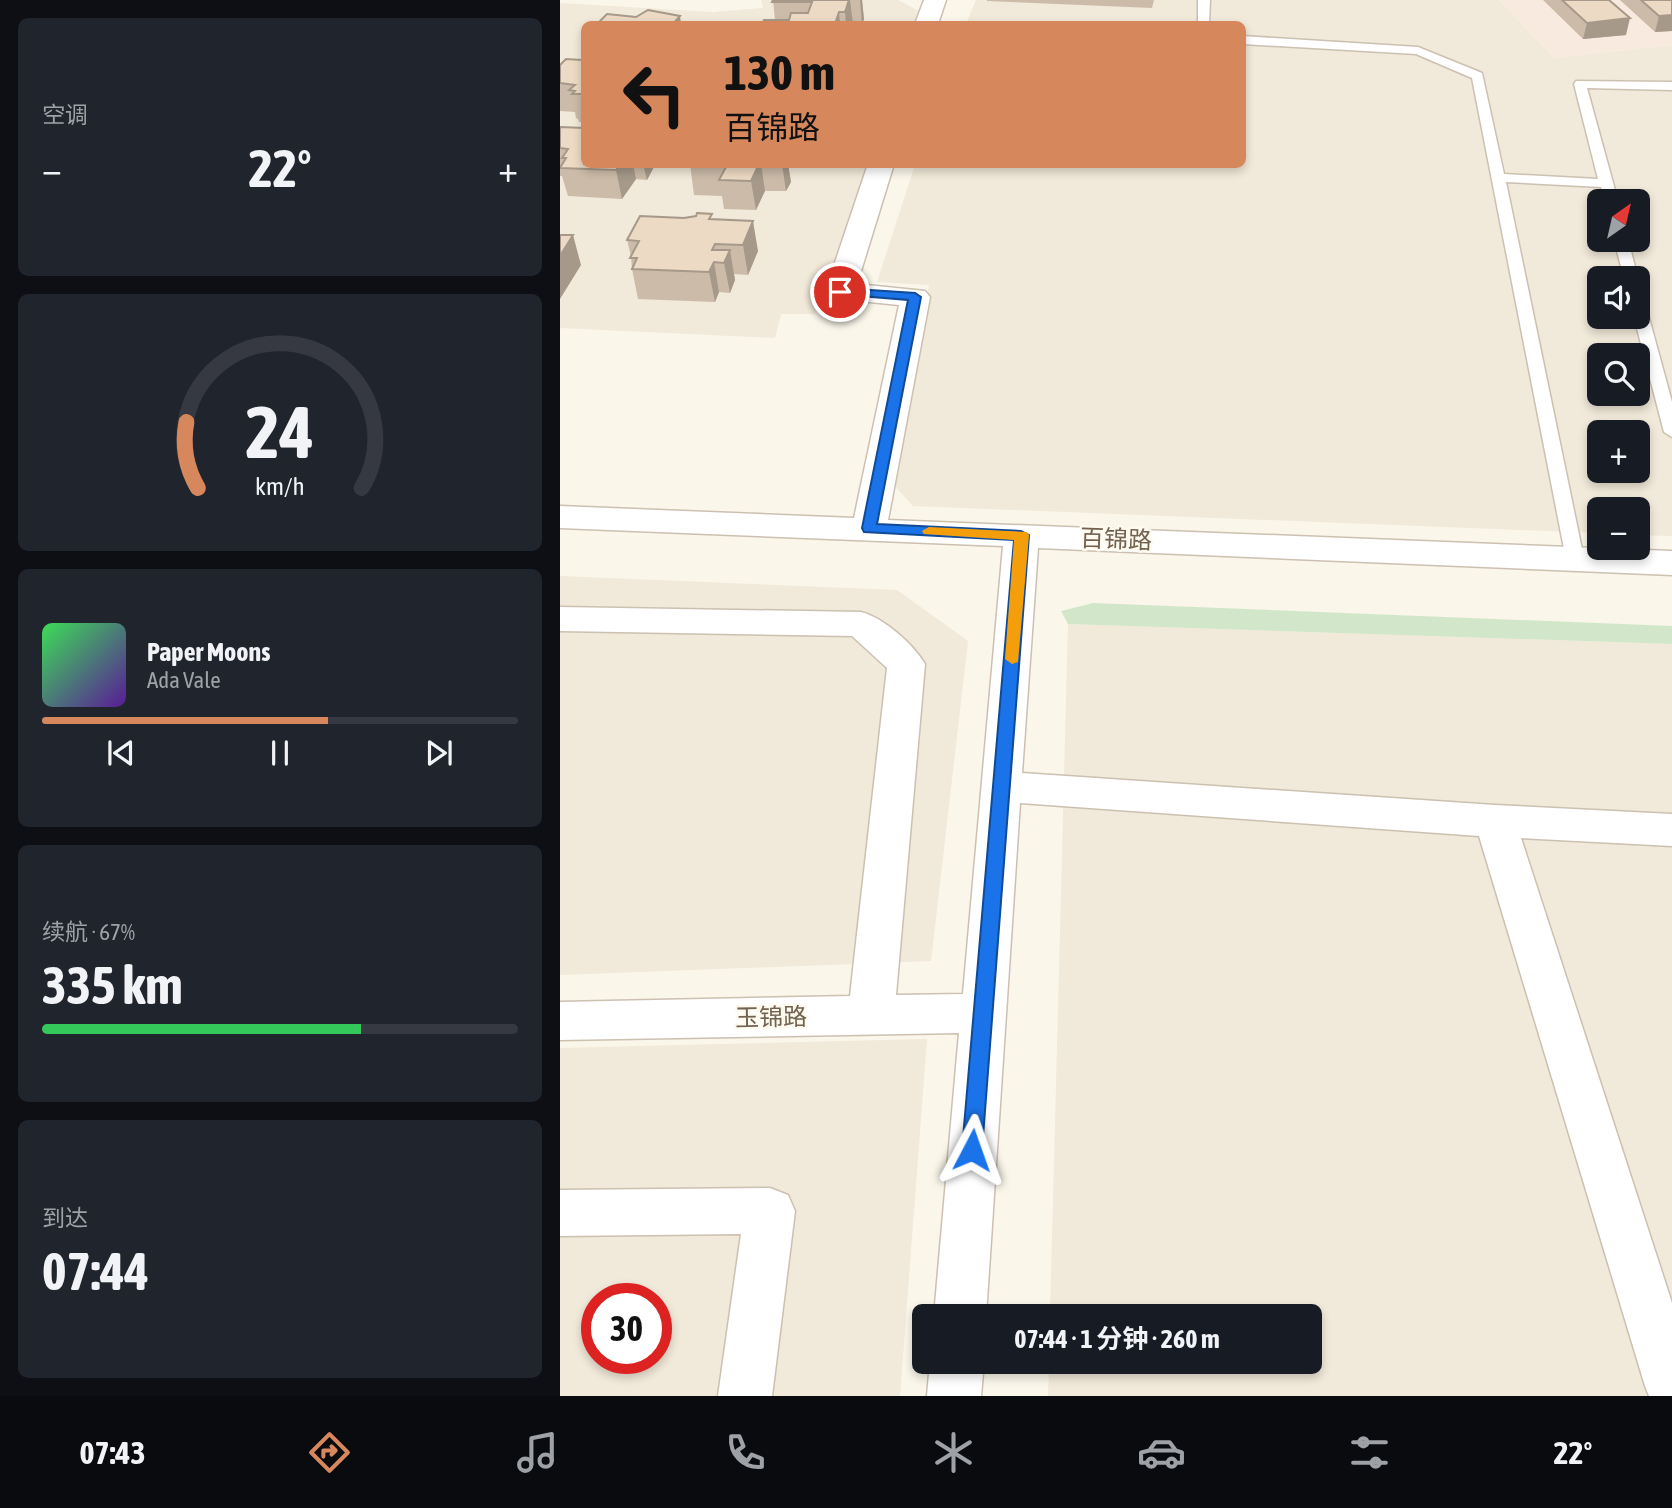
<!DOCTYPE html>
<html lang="zh">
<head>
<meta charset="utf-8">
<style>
  :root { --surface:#171b24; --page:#20242c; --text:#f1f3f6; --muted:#9ea1a6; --line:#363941; --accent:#d7875c }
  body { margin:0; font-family:"Asap Condensed","Noto Sans SC",sans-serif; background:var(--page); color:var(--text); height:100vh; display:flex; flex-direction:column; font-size:26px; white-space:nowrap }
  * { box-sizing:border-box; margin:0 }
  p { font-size:23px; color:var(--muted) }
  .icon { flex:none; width:38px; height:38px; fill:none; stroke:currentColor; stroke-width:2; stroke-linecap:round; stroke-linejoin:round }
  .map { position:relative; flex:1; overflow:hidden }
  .side { display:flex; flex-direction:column; gap:18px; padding:18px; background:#0d0f14; width:560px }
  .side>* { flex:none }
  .banner { position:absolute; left:21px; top:21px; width:665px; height:147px; border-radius:10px; box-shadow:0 4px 10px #0003; background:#d7875c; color:#111; overflow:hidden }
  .needle { width:46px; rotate:34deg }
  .buttons { position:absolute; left:1027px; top:189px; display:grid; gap:14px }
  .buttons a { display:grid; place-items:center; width:63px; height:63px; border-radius:10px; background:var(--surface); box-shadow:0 4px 10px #0003; font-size:35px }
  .speed { position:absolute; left:21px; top:1283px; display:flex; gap:14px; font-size:35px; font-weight:700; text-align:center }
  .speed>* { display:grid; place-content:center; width:91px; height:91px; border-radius:50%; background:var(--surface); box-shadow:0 4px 10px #0003; line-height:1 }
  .speed .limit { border:10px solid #d22; background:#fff; color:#111 }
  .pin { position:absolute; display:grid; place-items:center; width:60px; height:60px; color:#fff; margin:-30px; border:4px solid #fff; border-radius:50%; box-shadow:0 2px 7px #0007 }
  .me { position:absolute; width:77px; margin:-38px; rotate:4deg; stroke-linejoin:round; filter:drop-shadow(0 0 5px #0008) }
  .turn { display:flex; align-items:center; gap:24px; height:147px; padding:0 28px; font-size:32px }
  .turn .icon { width:91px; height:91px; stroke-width:2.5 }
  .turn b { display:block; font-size:49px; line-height:60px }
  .big { font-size:52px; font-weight:700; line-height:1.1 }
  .side .card { flex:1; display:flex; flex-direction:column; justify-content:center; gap:10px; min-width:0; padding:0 24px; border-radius:10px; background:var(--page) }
  .side .dial { align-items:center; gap:0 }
  .dial svg { height:182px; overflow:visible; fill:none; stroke:var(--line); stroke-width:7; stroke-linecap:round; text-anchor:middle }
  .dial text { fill:var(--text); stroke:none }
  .song { display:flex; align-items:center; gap:21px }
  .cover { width:84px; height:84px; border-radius:10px; background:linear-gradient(135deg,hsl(130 70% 55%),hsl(270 70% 35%)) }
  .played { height:7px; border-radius:4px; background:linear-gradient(90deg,var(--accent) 60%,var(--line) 60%) }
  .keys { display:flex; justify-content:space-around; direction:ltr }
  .heat { display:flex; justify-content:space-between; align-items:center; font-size:38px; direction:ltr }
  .charge { height:10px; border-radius:5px; background:linear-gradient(90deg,#34c759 67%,var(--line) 0) }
  .trip { position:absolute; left:352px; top:1304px; width:410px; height:70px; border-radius:10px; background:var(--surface); box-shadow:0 4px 10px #0003; font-weight:700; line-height:70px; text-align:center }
  .tab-bar { display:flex; height:112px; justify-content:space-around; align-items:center; background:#090b0e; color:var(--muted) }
  .tab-bar .icon { width:49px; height:49px }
  .tab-bar .current { color:var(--accent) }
  .tab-bar b { font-size:32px; color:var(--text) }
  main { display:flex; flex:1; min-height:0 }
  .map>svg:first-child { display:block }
</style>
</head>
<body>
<main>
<section class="side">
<div class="card"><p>空调</p>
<div class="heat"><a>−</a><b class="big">22°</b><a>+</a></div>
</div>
<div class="card dial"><svg viewBox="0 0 100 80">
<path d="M14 69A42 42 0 1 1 86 69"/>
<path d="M14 69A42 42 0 0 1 9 40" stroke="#d7875c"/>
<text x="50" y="56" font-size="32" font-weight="700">24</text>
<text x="50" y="72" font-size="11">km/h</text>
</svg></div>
<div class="card">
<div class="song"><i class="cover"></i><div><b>Paper Moons</b><p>Ada Vale</p></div></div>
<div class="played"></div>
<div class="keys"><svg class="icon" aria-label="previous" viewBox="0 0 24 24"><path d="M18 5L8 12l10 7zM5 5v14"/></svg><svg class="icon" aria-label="pause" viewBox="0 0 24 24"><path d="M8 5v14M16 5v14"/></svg><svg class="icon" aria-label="next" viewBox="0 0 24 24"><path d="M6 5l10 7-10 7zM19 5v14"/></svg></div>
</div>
<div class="card"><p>续航 · 67%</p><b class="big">335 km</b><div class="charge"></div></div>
<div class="card"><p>到达</p><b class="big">07:44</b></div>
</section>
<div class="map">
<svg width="1112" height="1396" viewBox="0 0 1112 1396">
  <rect width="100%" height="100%" fill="#faf6ea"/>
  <path fill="#f1e9d9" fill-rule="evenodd" d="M201 0H338L363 13 359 24H24V164L308 165 255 314H221L215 338 0 328V3L153 12 203 8Z
    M416 0H939L994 58 1112 45V536L1078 535V509H1040L1039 533 353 506 333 484 369 285 317 282 355 165 682 164V24H406ZM1040 201H1078V240H1040ZM1040 278H1078V317H1040ZM1040 355H1078V394H1040ZM1040 432H1078V471H1040Z
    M0 576 337 590 408 641 371 961 0 975Z
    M508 624 1112 644V1396H488L489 1362H749V1316H490Z
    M367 1039 340 1396H0V1048ZM37 1298H96V1358H37Z"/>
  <path fill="#f9eadf" d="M939 0H1112V45L994 58Z"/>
  <path fill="#d2e7c9" d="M533 603 1112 626V644L508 624 501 611Z"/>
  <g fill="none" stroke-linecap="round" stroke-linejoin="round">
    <defs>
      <path id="lane" d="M638 0H650L649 24H638Z
        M682 36 858 47 922 73 944 174 1038 179 1014 84 1016 81 1112 82V90L1027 88 1058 201H1044L1041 187 946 182 1024 559 1021 563 1015 565 1006 559 912 78 856 54 682 44Z
        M1054 240H1068L1078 278H1064Z
        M1078 299 1085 303 1112 402V437L1104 432 1074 317H1078Z"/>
      <path id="street" d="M364 0H386L378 24H355Z
        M308 164H334L297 284 365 291 370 297 328 520 1112 551V575L478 548 462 773 935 805 1112 814V846L961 838 1112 1303V1396H1089L1085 1386 919 836 460 803 426 1316H374L399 1033 0 1040V1002L290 996 327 668 292 636 0 631V607L301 612C324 618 353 644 365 664L336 995 403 994 443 546 0 528V506L294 518 339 305 270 298 265 292Z
        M210 1188 228 1195 235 1211 212 1396H158L181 1234 0 1236V1190Z
        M370 1362H424L421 1396H367Z"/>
    </defs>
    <use href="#lane" stroke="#ccc0b1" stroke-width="3"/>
    <use href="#street" stroke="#ccc0b1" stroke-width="3"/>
    <use href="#lane" fill="#fff" fill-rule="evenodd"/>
    <use href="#street" fill="#fff" fill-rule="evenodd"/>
  </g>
  <path fill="#ccbba9" d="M213 0H302L304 19 302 24H202L215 20Z
    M427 0H594L592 8 427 1Z
    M983 0H1049L1066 35 1023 39Z
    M1060 0H1112V31L1095 32Z
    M24 57V122H19L18 119 16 118 15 112 0 111V65L22 60Z
    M0 127 24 164 95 165 87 180 76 179 62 199 8 196 2 176H0Z
    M130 164H228L231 182 226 191H205L196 210 164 209 162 196 134 195Z
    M153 219 198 251 188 275 174 274 175 280 170 293 159 292 155 302 78 299 72 269 71 256 67 240Z"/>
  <path fill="#a69989" d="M289 0H290L293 24H286L285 12Z
    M300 0H302L304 19 302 24Z
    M279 12 280 24H275Z
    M1112 15V31L1095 32 1099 16Z
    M120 16 121 24H113Z
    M1070 18 1066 35 1023 39 1027 23Z
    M60 164H73L76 179 62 199 56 170Z
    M83 164 95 165 87 180Z
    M199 164H201L205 191 196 210 191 181Z
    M222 164H228L231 182 226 191Z
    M193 221 198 251 188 275 183 245Z
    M13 235 21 265 0 299V256Z
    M170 250 175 280 170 293 164 263Z
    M154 262 159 292 155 302 149 272Z"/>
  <path fill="#eddac4" stroke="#a69989" stroke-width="2" d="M213 0H289L285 12H279L275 24H202L204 20H229L231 13H248L252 2H212Z
    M1002 0H1049L1070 18 1027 23Z
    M1081 0H1112V15L1099 16Z
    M88 10 120 16 113 24H37L47 14 76 17Z
    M24 57V94H12L15 91 9 90 15 85 0 83V65L6 59 22 60Z
    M0 127 24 128V164H60L56 170 0 168 6 158H2L8 149 0 148Z
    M130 164H199L191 181 159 180 166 167 129 166Z
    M137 213 152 214 149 219 193 221 183 245 155 244 152 250H170L164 263 154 262 149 272 72 269 77 258H70L79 241 67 240 80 216 124 218 136 216Z
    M0 235H13L0 256Z"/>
  <path fill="#1a73e8" stroke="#114b97" stroke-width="2" d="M280 288 355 293 361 297 317 524 461 531 469 535 422 1150 419 1157 412 1159 405 1157 402 1150 454 540 304 532 302 528 348 300 276 294V289Z"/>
  <path fill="#f59e0b" d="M369 527 467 532 469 535 458 662 452 664 445 659 454 540 364 534 362 531Z"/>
  <g text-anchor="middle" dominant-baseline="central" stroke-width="5" stroke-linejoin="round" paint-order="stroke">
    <g font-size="24" fill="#736150" stroke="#fdfaf0">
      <text transform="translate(556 539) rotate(2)">百锦路</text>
      <text transform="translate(211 1017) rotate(-1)">玉锦路</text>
    </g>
  </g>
</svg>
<div class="buttons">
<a><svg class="needle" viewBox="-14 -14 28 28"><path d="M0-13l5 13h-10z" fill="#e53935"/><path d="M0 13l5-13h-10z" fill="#9ea1a6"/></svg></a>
<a><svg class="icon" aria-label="sound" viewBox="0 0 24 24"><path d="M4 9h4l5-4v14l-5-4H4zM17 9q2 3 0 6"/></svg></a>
<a><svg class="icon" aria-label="search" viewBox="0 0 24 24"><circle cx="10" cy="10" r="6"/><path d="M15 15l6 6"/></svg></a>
<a>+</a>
<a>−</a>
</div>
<div class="speed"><div class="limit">30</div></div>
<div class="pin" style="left:280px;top:292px;background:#d93025"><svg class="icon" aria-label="arrive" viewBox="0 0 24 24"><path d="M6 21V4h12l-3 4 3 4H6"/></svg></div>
<svg class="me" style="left:412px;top:1150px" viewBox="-20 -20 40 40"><path d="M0-17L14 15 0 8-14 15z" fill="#1a73e8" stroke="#fff" stroke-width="4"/></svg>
<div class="trip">07:44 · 1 分钟 · 260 m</div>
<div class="banner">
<div class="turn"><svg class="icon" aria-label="left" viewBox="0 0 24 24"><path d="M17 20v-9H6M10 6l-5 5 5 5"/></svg><div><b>130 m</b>百锦路</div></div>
</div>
</div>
</main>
<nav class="tab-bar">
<b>07:43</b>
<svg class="icon current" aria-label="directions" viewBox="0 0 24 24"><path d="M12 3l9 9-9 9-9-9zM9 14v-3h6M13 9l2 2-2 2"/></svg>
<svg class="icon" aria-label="music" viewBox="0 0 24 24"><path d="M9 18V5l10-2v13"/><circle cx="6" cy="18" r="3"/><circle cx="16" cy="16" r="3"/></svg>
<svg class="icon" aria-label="phone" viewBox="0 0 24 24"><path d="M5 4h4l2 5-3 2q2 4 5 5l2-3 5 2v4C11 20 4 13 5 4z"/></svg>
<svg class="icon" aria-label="climate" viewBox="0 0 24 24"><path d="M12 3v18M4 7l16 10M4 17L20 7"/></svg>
<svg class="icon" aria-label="car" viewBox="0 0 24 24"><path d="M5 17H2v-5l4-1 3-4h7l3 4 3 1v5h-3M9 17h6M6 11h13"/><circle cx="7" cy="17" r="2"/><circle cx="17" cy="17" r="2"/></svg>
<svg class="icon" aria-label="filters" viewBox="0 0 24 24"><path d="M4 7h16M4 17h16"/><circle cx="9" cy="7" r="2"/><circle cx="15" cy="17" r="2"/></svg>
<b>22°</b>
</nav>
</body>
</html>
